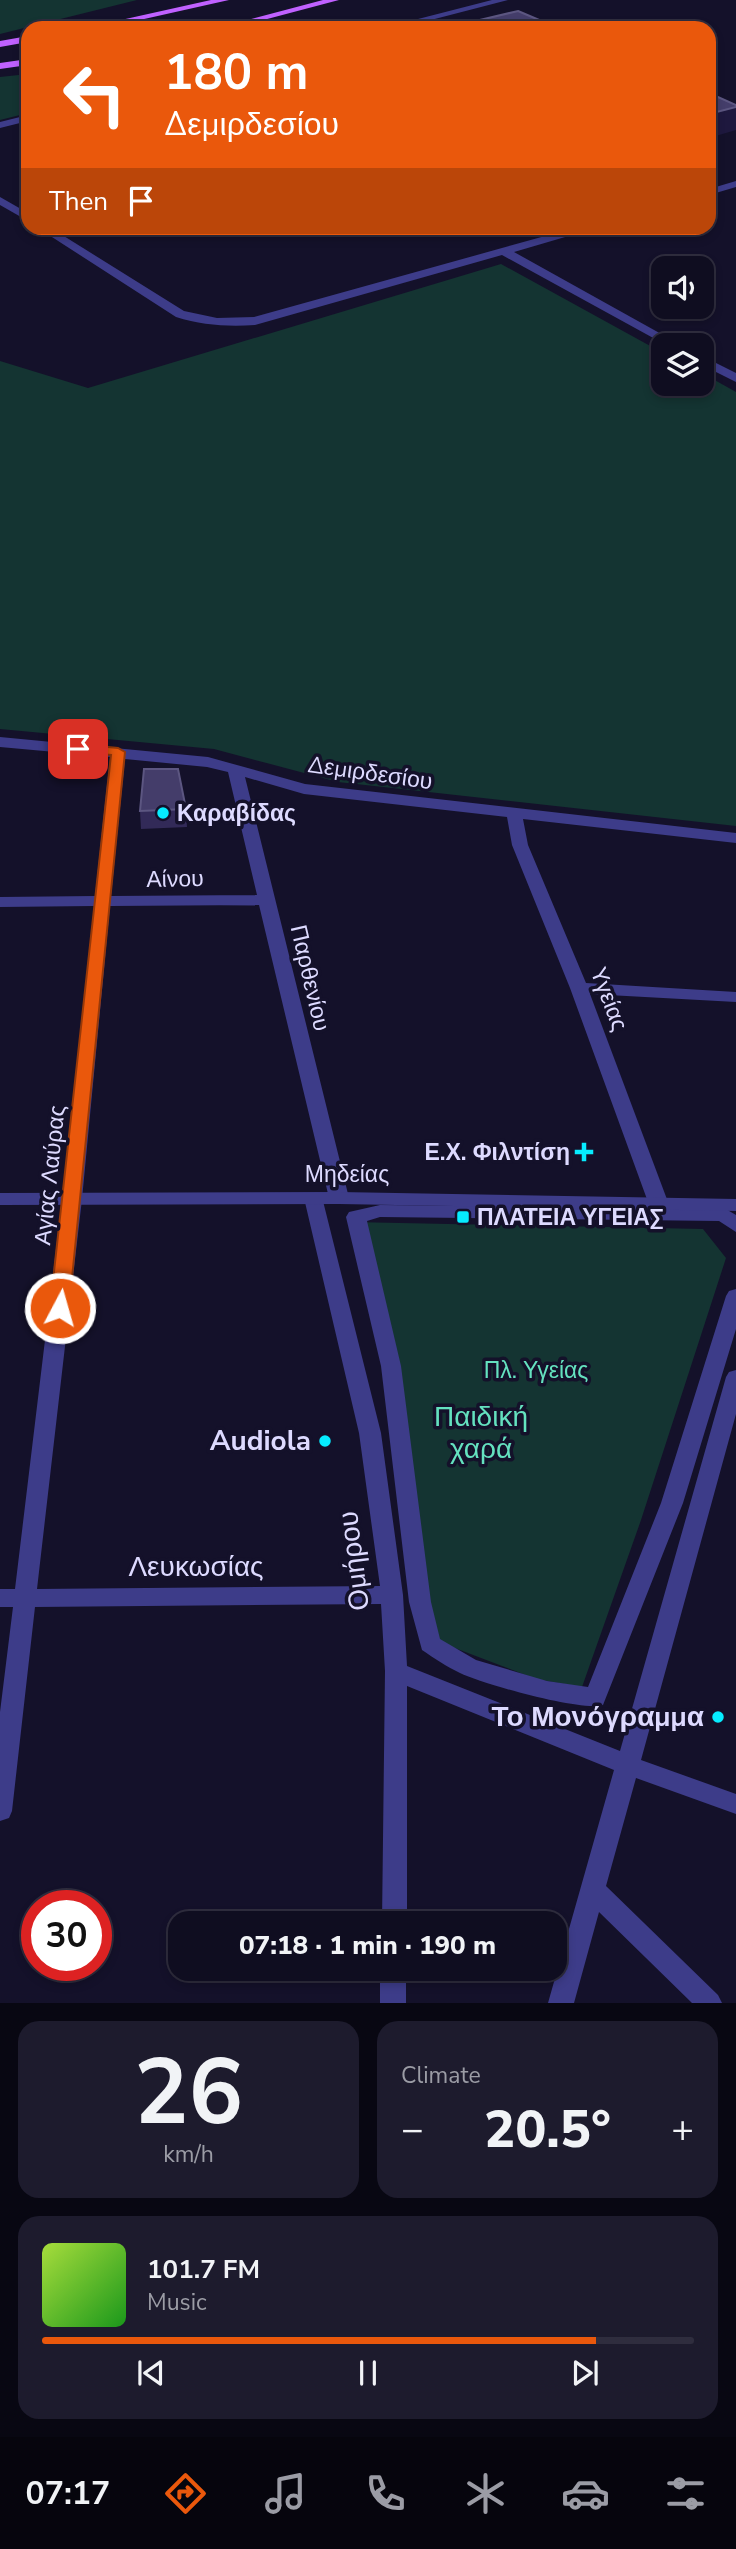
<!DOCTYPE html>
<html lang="en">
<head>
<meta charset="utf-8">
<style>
  :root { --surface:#0f0d20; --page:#1d1b2d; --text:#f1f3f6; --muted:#9b9ca5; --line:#2f2d3e; --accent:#ea580c }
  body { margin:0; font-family:"Nunito Sans",sans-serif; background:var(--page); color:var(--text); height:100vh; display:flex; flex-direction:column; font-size:26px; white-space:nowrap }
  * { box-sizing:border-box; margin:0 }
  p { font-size:23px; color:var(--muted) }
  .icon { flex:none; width:38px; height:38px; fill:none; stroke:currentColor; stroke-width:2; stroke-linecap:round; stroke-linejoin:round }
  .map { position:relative; height:2003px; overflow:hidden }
  .side { display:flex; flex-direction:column; gap:18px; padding:18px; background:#080712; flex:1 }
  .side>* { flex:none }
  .hud { position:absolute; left:21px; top:21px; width:695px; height:214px; border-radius:21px; box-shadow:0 4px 10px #0003,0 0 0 2px var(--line); background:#ea580c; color:#fff; overflow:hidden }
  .tools { position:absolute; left:651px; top:256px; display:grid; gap:14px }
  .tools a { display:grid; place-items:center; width:63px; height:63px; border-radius:14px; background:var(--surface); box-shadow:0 4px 10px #0003,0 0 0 2px var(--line); font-size:35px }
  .speed { position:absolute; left:21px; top:1890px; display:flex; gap:14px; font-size:35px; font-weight:700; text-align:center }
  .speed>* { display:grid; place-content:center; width:91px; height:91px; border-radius:50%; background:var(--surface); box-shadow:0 4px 10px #0003,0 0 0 2px var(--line); line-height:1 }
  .speed .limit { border:10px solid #d22; background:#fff; color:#111 }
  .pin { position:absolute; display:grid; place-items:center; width:60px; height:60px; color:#fff; margin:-30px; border-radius:14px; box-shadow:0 4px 10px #0006 }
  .me { position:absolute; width:77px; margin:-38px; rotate:6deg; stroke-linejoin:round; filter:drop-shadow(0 0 5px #0008) }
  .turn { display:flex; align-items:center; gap:24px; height:147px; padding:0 28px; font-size:32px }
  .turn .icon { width:91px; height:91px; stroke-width:2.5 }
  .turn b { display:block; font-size:49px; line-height:60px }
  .then { display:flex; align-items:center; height:66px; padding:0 28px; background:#0003; gap:14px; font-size:26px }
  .big { font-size:52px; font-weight:800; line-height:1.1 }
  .side .tile { flex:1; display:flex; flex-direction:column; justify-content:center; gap:10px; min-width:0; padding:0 24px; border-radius:21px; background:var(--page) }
  .side .dial { align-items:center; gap:0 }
  .dial b { font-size:91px; line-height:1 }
  .song { display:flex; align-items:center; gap:21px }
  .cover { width:84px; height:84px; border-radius:10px; background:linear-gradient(135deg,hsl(80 70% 55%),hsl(120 70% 35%)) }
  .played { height:7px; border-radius:4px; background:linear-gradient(90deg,var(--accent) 85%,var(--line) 85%) }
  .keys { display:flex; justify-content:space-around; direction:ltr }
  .heat { display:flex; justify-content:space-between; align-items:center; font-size:38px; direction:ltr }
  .side .tiles { flex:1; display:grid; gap:18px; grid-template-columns:1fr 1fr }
  .tile:last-child { grid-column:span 2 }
  .trip { position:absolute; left:168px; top:1911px; width:399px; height:70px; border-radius:21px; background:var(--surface); box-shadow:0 4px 10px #0003,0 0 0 2px var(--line); font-weight:800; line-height:70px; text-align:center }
  .menu { display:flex; height:112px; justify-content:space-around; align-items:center; background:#06050d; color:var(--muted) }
  .menu .icon { width:49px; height:49px }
  .menu .active { color:var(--accent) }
  .menu b { font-size:32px; color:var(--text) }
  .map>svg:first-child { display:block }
</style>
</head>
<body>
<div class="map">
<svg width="736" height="2003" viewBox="0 0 736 2003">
  <rect width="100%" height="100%" fill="#14112a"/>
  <path fill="#143432" d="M0 0H137L0 34Z
    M28 74V113L0 120V77Z
    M501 264 663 353V383H702V373L736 392V826L338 782 214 749 0 729V361L88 388Z
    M351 1222 703 1229 726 1258 641 1520 582 1687 536 1679 439 1642 411 1607 404 1442Z"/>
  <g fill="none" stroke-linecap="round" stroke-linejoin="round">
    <path fill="#3d3c89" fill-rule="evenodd" d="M380 1205 724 1208 736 1215V1232L719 1221 380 1217 367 1221 401 1366 431 1602 440 1639 476 1660 547 1681 588 1687 661 1503 726 1296 729 1291 736 1289V1329L683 1503 603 1705C581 1712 483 1684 460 1673 447 1667 434 1658 422 1650L409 1602 381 1366 346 1217 349 1212Z"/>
    <path fill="#3d3c89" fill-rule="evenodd" d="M492 0H508L400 28H383Z
      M28 115V121L0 128V122Z
      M736 181V187L709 195V189Z
      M0 197 28 213V221L0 205Z
      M38 228H51L184 311 217 318 254 317 574 228H590L589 230 514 252 681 345H666L502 255 255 325C227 327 202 325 176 317Z
      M702 356 736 373V382L702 365Z
      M0 737 208 757 305 784 736 833V843L523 819 528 845 586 983 736 992V1002L590 994 668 1202 665 1207H651L648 1202 570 988 512 845 507 817 304 794 245 777 349 1198 346 1203H332L329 1198 259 905 110 906 82 1199 37 1589 380 1586 359 1433 304 1198 307 1193H321L381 1433 403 1595 407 1666 620 1751 726 1377 729 1372 736 1370V1414L641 1760 736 1794V1814L636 1778 606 1886 718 1995 722 2003H692L599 1912 574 2003H548L614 1770 407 1686V1923H382L385 1671 381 1604 35 1607 12 1811 9 1818 0 1821V1712L13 1607H0V1589H15L62 1199 94 906 0 907V897L95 896 110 757 0 747ZM125 759 207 767 228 772 257 895 111 896Z
      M380 1969H406V2003H380Z"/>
    <path fill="#3d3c89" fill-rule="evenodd" d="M339 1192 736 1199V1211L339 1204 0 1205V1193Z"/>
    <path fill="#c061ff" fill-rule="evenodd" d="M211 0H229L104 28H85Z
      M323 0H339L233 28H217Z
      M28 36V42L0 47V41Z
      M28 59V65L0 69V63Z"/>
  </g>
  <path fill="#322a58" d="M186 809 187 827 141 829 140 811Z"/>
  <path fill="#1e183e" d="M736 107V130L709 138V114Z"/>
  <path fill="#443d6a" stroke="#5c5681" stroke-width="2" d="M518 11 558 28H446Z
    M709 93 736 105V107L709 114Z
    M144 769H178L186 809 140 811Z"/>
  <path fill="#ea580c" stroke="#983908" stroke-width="2" d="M78 744 118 748 125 752 69 1308 66 1312H53L50 1308 111 755 73 752V746Z"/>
  <g fill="#06ecff" stroke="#14112a" stroke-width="2.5">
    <circle cx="163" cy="813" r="7"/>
    <path d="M580.5 1141.5h7v7h7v7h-7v7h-7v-7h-7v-7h7z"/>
    <rect x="456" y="1210" width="14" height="14" rx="3.5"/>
    <circle cx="325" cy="1441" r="7"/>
    <circle cx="718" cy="1717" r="7"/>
  </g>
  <g text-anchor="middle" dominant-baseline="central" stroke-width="7" stroke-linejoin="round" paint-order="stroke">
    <g font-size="23" fill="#dddaff" stroke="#14112a">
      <text transform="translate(370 773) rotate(8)">Δεμιρδεσίου</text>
      <text transform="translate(175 879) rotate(-1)">Αίνου</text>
      <text transform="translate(310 978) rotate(77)">Παρθενίου</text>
      <text transform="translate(609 999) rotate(69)">Υγείας</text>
      <text x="347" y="1174">Μηδείας</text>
      <text transform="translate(50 1175) rotate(-84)">Αγίας Λαύρας</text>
    </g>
    <g font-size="23" font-weight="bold" fill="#dddaff" stroke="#14112a" text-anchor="start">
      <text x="177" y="813">Καραβίδας</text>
      <text x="570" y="1152" text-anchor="end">Ε.Χ. Φιλντίση</text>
      <text x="477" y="1217">ΠΛΑΤΕΙΑ ΥΓΕΙΑΣ</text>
    </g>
    <g font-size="23" fill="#64e1bf" stroke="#14112a">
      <text x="536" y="1370">Πλ. Υγείας</text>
    </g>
    <g font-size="28" fill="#64e1bf" stroke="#14112a">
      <text x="481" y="1417">Παιδική<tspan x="481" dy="32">χαρά</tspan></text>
    </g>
    <g font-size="28" font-weight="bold" fill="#dddaff" stroke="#14112a" text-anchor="end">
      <text x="311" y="1441">Audiola</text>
      <text x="704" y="1717">Το Μονόγραμμα</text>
    </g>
    <g font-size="28" fill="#dddaff" stroke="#14112a">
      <text transform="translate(354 1561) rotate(-97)">Ομήρου</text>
      <text x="196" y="1567">Λευκωσίας</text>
    </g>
  </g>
</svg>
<div class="tools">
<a><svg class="icon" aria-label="sound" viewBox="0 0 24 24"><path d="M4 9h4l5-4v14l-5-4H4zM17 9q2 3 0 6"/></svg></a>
<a><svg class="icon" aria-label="layers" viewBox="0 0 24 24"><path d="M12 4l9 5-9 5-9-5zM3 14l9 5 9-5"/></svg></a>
</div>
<div class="speed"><div class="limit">30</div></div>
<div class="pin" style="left:78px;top:749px;background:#d93025"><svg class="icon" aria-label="arrive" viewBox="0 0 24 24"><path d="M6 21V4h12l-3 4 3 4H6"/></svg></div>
<svg class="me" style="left:60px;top:1308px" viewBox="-20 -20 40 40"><circle r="17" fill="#ea580c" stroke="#fff" stroke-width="3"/><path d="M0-11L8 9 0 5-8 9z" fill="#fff"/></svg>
<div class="trip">07:18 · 1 min · 190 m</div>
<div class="hud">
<div class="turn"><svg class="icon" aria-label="left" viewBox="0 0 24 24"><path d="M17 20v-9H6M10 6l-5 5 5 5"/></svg><div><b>180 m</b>Δεμιρδεσίου</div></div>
<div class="then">Then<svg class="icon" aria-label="arrive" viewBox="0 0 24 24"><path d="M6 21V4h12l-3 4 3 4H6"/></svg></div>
</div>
</div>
<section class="side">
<div class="tiles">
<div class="tile dial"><b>26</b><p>km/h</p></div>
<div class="tile"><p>Climate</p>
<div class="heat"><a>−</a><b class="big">20.5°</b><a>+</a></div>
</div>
<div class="tile">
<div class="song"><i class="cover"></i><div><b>101.7 FM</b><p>Music</p></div></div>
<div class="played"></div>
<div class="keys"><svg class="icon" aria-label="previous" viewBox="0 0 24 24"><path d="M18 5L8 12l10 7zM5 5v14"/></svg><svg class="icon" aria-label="pause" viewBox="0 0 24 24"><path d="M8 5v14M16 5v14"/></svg><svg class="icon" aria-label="next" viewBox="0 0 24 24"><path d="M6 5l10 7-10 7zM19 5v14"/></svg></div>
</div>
</div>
</section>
<nav class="menu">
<b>07:17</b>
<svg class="icon active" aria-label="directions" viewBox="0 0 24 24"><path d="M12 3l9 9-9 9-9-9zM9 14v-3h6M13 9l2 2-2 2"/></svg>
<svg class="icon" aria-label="music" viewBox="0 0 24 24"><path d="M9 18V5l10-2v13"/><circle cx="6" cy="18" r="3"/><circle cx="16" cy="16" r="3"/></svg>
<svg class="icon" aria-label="phone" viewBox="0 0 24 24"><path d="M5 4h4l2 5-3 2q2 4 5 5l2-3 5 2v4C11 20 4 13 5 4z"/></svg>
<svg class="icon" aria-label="climate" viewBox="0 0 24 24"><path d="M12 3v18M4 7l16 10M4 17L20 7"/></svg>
<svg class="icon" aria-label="car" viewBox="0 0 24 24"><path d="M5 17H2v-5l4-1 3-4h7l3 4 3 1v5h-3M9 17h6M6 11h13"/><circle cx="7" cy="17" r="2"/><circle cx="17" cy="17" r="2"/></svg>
<svg class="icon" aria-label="filters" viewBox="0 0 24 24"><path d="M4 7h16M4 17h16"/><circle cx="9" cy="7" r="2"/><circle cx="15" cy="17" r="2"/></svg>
</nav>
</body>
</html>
